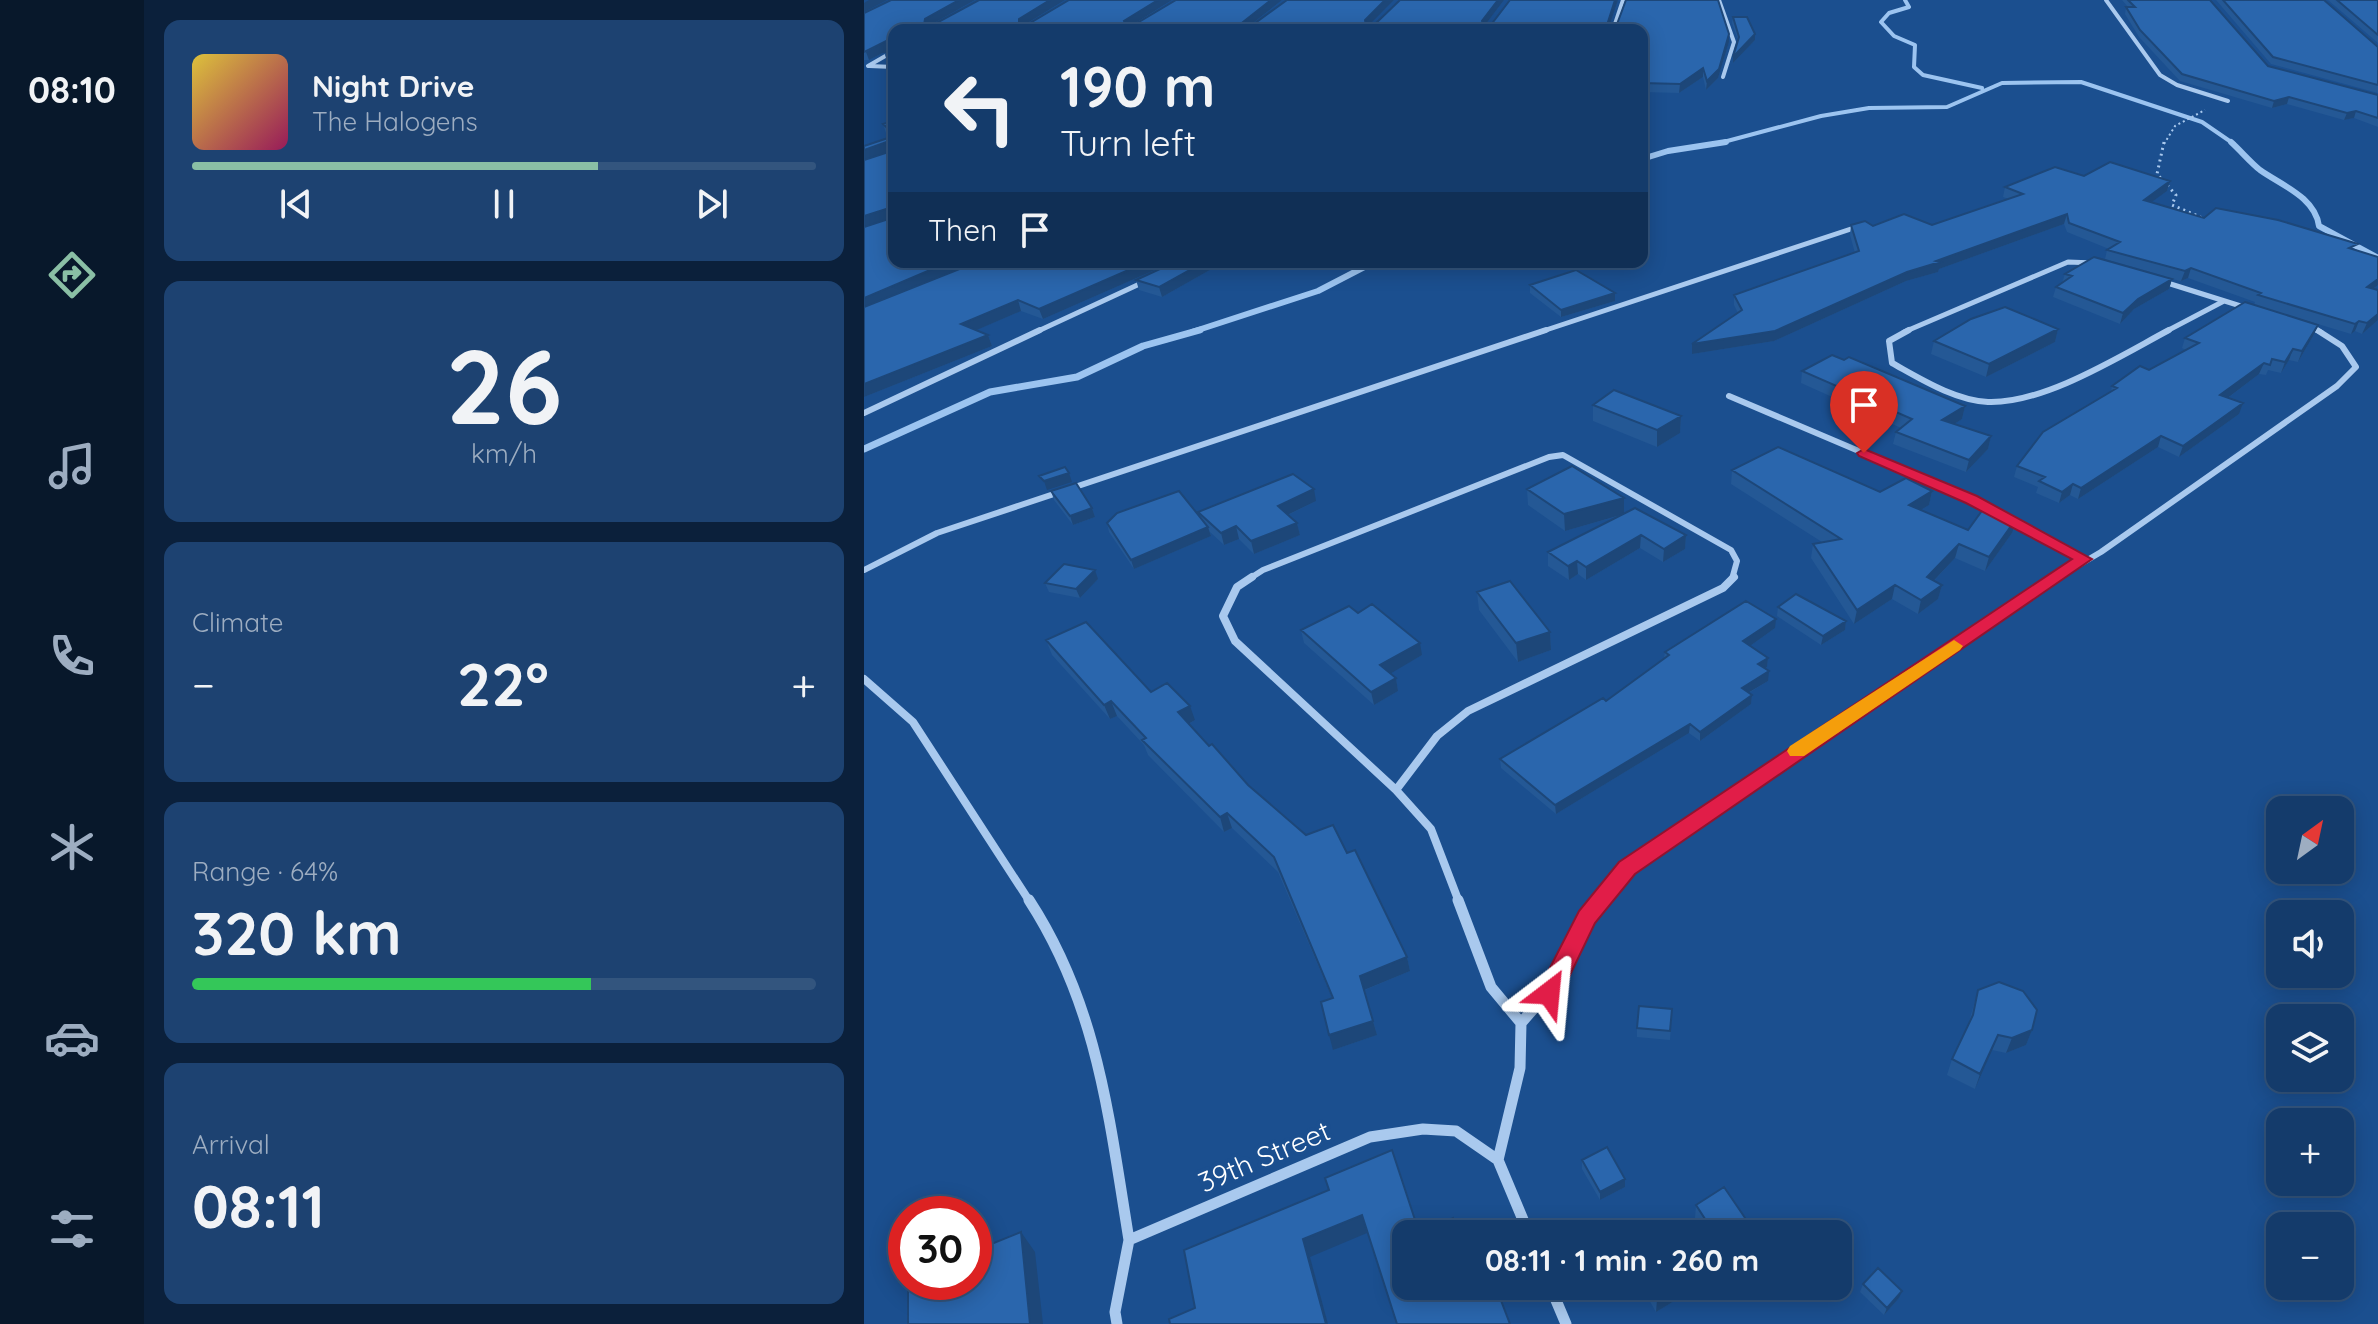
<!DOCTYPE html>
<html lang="en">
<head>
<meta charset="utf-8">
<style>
  :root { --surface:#143b6b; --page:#1d4271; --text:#f1f3f6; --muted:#9dadc1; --line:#33557e; --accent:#8abfa5 }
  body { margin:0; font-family:Quicksand,sans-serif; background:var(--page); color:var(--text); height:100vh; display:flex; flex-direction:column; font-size:30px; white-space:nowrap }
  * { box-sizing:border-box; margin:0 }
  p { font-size:26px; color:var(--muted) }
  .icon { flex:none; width:44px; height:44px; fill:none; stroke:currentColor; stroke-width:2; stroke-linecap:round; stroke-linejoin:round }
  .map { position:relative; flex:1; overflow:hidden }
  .sheet { display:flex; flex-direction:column; gap:20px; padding:20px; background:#0b203b; width:720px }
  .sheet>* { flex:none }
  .guide { position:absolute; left:24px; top:24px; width:760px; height:244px; border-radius:16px; box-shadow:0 4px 20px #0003,0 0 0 2px var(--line); background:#143b6b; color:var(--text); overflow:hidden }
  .needle { width:52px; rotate:33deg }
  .tools { position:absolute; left:1402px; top:796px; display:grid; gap:16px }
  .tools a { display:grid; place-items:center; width:88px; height:88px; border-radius:16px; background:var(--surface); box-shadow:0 4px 20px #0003,0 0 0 2px var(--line); font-size:40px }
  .speed { position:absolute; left:24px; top:1196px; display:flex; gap:16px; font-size:40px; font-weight:700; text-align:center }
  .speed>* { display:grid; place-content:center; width:104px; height:104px; border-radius:50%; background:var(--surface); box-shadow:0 4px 20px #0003,0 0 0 2px var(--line); line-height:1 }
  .speed .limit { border:12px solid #d22; background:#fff; color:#111 }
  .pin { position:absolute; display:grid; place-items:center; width:68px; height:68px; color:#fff; margin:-82px -34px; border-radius:50% 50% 50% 0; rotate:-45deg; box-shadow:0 0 8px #0007 }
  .pin .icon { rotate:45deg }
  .me { position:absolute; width:88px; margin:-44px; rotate:29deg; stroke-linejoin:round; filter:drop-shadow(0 0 6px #0008) }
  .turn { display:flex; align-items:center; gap:28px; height:168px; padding:0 40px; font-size:36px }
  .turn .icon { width:104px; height:104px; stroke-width:2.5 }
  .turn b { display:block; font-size:56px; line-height:68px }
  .then { display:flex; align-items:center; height:76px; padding:0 40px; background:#0003; gap:16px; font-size:30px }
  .big { font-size:60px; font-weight:700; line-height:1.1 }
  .sheet .card { flex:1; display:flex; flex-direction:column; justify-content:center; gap:12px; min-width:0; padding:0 28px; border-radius:16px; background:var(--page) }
  .sheet .dial { align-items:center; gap:0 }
  .dial b { font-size:104px; line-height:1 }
  .song { display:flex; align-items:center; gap:24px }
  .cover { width:96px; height:96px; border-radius:12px; background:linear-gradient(135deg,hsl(50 70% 55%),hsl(330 70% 35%)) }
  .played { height:8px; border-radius:4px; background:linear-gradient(90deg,var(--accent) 65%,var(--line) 65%) }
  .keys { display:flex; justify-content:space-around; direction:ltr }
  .heat { display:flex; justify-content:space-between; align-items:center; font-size:44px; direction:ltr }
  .charge { height:12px; border-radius:6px; background:linear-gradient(90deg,#34c759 64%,var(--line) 0) }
  .trip { position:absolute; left:528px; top:1220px; width:460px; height:80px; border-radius:16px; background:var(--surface); box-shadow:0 4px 20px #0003,0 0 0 2px var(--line); font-weight:700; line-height:80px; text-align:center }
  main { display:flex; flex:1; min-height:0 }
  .tab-bar { display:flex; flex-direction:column; width:144px; justify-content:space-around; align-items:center; background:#08182b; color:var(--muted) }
  .tab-bar .icon { width:56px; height:56px }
  .tab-bar .current { color:var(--accent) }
  .tab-bar b { font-size:36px; color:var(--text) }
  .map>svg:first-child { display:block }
</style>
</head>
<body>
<main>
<nav class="tab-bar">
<b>08:10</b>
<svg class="icon current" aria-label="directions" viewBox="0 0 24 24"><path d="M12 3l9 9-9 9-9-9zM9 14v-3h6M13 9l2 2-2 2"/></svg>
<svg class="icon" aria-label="music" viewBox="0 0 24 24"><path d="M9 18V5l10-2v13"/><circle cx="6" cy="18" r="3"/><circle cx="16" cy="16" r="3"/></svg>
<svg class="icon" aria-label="phone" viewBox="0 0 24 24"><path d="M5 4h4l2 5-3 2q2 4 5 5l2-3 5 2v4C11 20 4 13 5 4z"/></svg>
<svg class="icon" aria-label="climate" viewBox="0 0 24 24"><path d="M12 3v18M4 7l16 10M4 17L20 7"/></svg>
<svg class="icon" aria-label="car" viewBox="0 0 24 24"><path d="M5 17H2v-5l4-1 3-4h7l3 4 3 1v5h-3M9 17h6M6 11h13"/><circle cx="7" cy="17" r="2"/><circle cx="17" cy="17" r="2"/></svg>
<svg class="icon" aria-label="filters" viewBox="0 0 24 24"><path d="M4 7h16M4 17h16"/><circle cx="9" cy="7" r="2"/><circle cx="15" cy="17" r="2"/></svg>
</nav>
<section class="sheet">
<div class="card">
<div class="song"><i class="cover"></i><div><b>Night Drive</b><p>The Halogens</p></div></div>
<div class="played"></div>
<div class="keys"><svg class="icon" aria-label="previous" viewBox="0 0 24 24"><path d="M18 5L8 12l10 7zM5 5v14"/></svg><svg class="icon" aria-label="pause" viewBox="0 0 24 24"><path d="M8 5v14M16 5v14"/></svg><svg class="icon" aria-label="next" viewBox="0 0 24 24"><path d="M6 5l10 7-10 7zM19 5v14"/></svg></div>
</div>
<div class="card dial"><b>26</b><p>km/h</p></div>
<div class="card"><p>Climate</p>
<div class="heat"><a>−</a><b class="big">22°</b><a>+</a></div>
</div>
<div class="card"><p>Range · 64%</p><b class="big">320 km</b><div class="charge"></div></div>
<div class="card"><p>Arrival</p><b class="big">08:11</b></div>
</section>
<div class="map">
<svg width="1514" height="1324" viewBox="0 0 1514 1324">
  <rect width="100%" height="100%" fill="#1b4f8f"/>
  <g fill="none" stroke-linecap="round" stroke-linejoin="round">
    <path stroke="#9cc4f0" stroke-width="4" d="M1041 0 1045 7 1025 13 1017 22 1030 36 1051 45 1050 67 1059 75 1118 88
      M852 144 957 116 1005 108 1083 107 1138 83 1217 82 1338 122 1370 144"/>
    <path stroke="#9cc4f0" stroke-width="6" d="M1367 142C1377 151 1386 162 1396 170 1417 185 1451 197 1455 226L1514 258
      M778 159 804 151 862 142
      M328 332 454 291 510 262"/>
    <path stroke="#9cc4f0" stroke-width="7" d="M0 449 126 392 213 377 279 346 336 330"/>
    <path stroke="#a9c9ee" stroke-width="2" stroke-dasharray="2 3" stroke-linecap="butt" d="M1300 144 1311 126 1341 110"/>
    <path stroke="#a9c9ee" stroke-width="3" stroke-dasharray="2 4" stroke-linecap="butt" d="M1300 142 1293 174 1312 195 1308 205 1341 219"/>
    <path stroke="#a9c9ee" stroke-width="4" d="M855 0 870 42 859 77
      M1242 0 1296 75 1313 85 1364 101
      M749 30 759 0
      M4 66 30 51
      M5 66 30 67"/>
    <path stroke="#a9c9ee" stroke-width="5" d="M1297 281 1383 308
      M1442 326 1457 332
      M172 332 282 281
      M676 332 996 226
      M1040 332 1204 262 1230 263
      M1301 332 1360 301"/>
    <path stroke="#a9c9ee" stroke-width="6" d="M1045 330 1025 341 1028 363C1057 379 1090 400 1124 402 1180 404 1256 356 1305 330
      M865 396 1108 499 1220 559
      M0 413 176 330
      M0 570 73 533 682 330
      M385 579 399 570 685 457 699 455 867 550 873 561 868 579
      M1191 579 1237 552 1473 386 1492 367 1478 346 1453 330"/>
    <path stroke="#a9c9ee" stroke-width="8" d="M388 577 373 587 359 616 371 641 532 790
      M0 679 49 722 166 902
      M532 790 567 829 595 902
      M532 790 573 736 604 711 859 588 870 577
      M735 902 763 868 1194 577"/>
    <path stroke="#a9c9ee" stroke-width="11" d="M165 900C234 1006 245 1118 265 1240
      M594 900 627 987 657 1023
      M665 1234 634 1160 656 1068 657 1023 694 981 723 917 737 900
      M686 1286 702 1324
      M253 1324 251 1312 265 1240 506 1137 559 1129 592 1131 634 1160"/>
  </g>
  <path fill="#245895" d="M27 0H111L65 26H67L115 0H201L159 26H161L205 0H308L268 26 312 0H418L385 26H387L423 0H530L503 26H509L536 0H640L620 26H626L646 0H754L746 24 748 27 753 24 762 0H854L865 34V42L854 78 842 90 839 77 815 93 778 92V30H30V61H23L20 52 26 49 5 60H0V13Z
    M1258 0H1346L1404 66 1514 95V127L1490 118 1480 120 1423 104 1408 108 1316 81 1275 37 1261 14 1262 7H1264Z
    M1352 0H1460L1514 47V93L1407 64Z
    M1464 0H1514V43Z
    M869 17 891 40 869 63V57L874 40 868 23Z
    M30 121V262H309L179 319 157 311 112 330 124 335 128 346 0 397V146L27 137 22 133 19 124Z
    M1220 176 1306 181 1303 191 1287 202 1340 218 1491 250 1514 257V285L1509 289 1514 320 1498 334 1491 331 1487 334 1390 305 1391 302 1324 278 1317 281 1308 279 1305 289 1270 309 1256 324 1189 297 1192 287 1198 283 1201 274 1300 276 1241 259 1243 250 1245 249 1203 232 1200 224 1075 269 1074 272 1042 281 910 341 828 354V344L874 313 870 305V295L991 253 986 235 987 225H1068L1145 199 1139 197 1141 187Z
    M311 262H360L298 297 275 290 272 280Z
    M362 262H384L376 266Z
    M666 285 751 301 697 317 666 293Z
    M1454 325 1449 336 1434 362 1425 360 1417 373 1404 370 1402 375 1395 374 1364 398 1375 414 1315 457 1294 447 1214 499 1206 495 1195 503 1172 493 1174 487 1150 477 1153 466 1247 392 1248 386 1285 370 1322 350 1318 348 1321 338Z
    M1194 329 1191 342 1122 377 1067 354 1070 341Z
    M980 360 1101 406 1098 419 1090 424 1127 436 1124 449 1102 472 1029 444 1032 432 1037 428 937 383 938 371Z
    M729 405 817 416 816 433 793 447 729 421Z
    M868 470 1016 492 1068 491 1065 505 1057 510 1104 530 1148 533 1121 571 1091 558 1070 581 1078 585 1074 599 1054 614 1028 599 990 624 947 558 949 544 958 542 867 484Z
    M663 489 760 513 822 535 821 549 799 562 776 548 722 580 714 574 705 580 684 566V552L754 516 701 531 664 505Z
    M187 491 228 508 231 517 209 525 190 500Z
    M452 501 424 515 433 523 436 535 390 554 375 539 360 545 346 532 347 536 270 569 245 532 243 523 335 516 334 512Z
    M234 579 216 598 185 592 181 583Z
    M613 592 686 632 687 650 654 662 615 610Z
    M914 607 982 621 981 630 957 645 913 616Z
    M494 613 558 655 526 673 532 678 534 691 510 705 440 643 437 630Z
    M911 628 886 646 904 658 903 667 900 669 904 681 885 693 888 695 887 704 836 741 825 733 692 814 637 768 636 759 742 701 800 658 801 652Z
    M182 640 287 692 331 720 325 724 384 785 442 835 483 853 543 957 546 971 501 990 513 1035 469 1050 468 998 414 872 368 828 360 832 284 755 280 745 253 716 246 719 188 655Z
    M1114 990 1168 1030 1162 1045 1142 1053 1128 1050 1111 1089 1083 1075 1088 1059 1105 1022Z
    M808 1009 806 1040 773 1037V1028Z
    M718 1160 761 1187 736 1200 718 1169Z
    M832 1205 892 1234 836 1227 831 1218Z
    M999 1284 1035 1298 1020 1315 996 1292Z
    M777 1286H841L837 1289 835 1286 792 1312Z"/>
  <path fill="#1d4779" d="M5 0H23L0 12V3Z
    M95 0H111L63 27 60 25 61 19Z
    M186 0H201L157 27 155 25V19Z
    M294 0H308L262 29 260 21Z
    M407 0H418L380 30 379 22Z
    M521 0H530L502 28 501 20Z
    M634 0H640L618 29V21Z
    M751 0H754L744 30V22Z
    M865 34V42L854 78 842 90 843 81Z
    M891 34V40L869 63V57Z
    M28 38 30 47 5 60 2 52Z
    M839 68V77L815 93 816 84Z
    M1425 97 1423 104 1408 108 1410 101Z
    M1492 111 1490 118 1480 120 1483 113Z
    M25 141 28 150 0 161V150Z
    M1306 181 1303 191 1278 209 1280 200Z
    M25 208 29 218 0 228V216Z
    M1203 214 1200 224 1075 269 1074 272 1042 281 910 341 828 354V344L1043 272Z
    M85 262H113L0 310V298Z
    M283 262H309L179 319 175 309Z
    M340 262H360L298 297 295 287Z
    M1327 268 1324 278 1317 281 1321 271Z
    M1308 279 1305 289 1270 309 1256 324 1259 313 1274 299Z
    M1514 279V285L1498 297 1503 287Z
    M751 293V301L697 317V310Z
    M154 300 157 311 101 335 97 324Z
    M1514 314V320L1498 334 1503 323Z
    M1495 321 1491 331 1487 334 1491 324Z
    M1454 325 1449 336 1434 362 1438 351Z
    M1194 329 1191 342 1122 377 1125 364Z
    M124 335 128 346 0 397V384Z
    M1429 349 1425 360 1417 373 1421 362Z
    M1400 363 1395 374 1353 406 1356 395Z
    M1379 403 1375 414 1315 457 1319 446Z
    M1101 406 1098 419 1076 433 1078 420Z
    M817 416 816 433 793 447V430Z
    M1127 436 1124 449 1102 472 1105 460Z
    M1297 436 1294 447 1214 499 1217 488Z
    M205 473 208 482 183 490 180 481Z
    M1209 484 1206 495 1195 503 1198 492Z
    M450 489 452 501 417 518 414 506Z
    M1068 491 1065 505 1042 519 1045 505Z
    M760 498V514L701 531 700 514Z
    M228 508 231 517 209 525 206 516Z
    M1152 519 1148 533 1121 571 1125 557Z
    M433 523 436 535 390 554 387 541Z
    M372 526 375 539 360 545 357 533Z
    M344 527 347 536 270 569 267 560Z
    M777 535 776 548 722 580V567Z
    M822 535 821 549 799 562 800 549Z
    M1095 544 1091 558 1060 591 1063 577Z
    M713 561 714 574 705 580 704 566Z
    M231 570 234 579 216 598 212 589Z
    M1031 585 1028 599 990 624 993 610Z
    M1078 585 1074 599 1054 614 1057 600Z
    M912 619 911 628 879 651V641Z
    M982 621 981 630 957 645 959 636Z
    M686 632 687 650 654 662 652 643Z
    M556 643 558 655 519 678 516 665Z
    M904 658 903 667 893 673 894 664Z
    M905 671 904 681 877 697 878 688Z
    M532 678 534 691 510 705 507 692Z
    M888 695 887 704 836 741V732Z
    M247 701 253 716 246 719 240 705Z
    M326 706 331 720 319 727 314 712Z
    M826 724 825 733 692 814 691 805Z
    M363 813 368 828 360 832 356 817Z
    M543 957 546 971 500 990 496 976Z
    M509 1021 513 1035 469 1050 465 1035Z
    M1168 1030 1162 1045 1142 1053 1148 1038Z
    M1134 1035 1128 1050 1111 1089 1116 1074Z
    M761 1179V1187L736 1200V1192Z
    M498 1215 503 1233 446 1257 464 1324H462L439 1239Z
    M157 1232 171 1252 179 1324H166Z
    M816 1286H835L792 1312 793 1300Z
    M1038 1291 1035 1298 1020 1315 1023 1308Z"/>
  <path fill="#2a66ad" stroke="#1d4779" stroke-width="2" d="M27 0H95L61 19 60 25 67 26 115 0H186L155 19V25L161 26 205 0H294L260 21 262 26H268L312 0H407L379 22 387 26 423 0H521L501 20 502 26H509L536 0H634L618 21 620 26H626L646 0H751L744 22 748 27 753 24 762 0H854L865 34 855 69 843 81 839 68 816 84 778 83V30H30V42L28 38 0 52V13Z
    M1264 0H1346L1404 66 1514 95V118L1492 111 1483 113 1425 97 1410 101 1318 74 1276 30 1262 7H1271Z
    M1359 0H1460L1514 47V85L1409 57Z
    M1473 0H1514V35Z
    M869 17H883L891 34 869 57 875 37Z
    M30 46V53L20 52Z
    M30 121V134L19 124Z
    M30 136V144L25 141 0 150V146Z
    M30 148V211L25 208 0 216V160L28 151Z
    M1246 162 1306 181 1280 200 1340 218 1352 208 1414 220 1494 244 1485 248 1514 257V279L1503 287 1514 290V314L1503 323 1495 321 1491 324 1394 295 1397 293 1327 268 1321 271 1243 250 1256 242 1205 223 1203 214 1072 261 1076 262 1043 272 911 331 828 344 878 310 870 295 995 251 987 225 1001 221 1009 226 1040 214 1068 225 1159 194 1141 187 1191 167 1220 176Z
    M30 215V262H85L0 298V227L28 218Z
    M1230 257 1308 279 1274 299 1259 313 1192 287 1208 276 1201 274Z
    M113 262H283L175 309 154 300 97 324 124 335 0 384V307Z
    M311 262H340L295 287 272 280Z
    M712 270 751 293 697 310 666 285Z
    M1381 302 1454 325 1438 351 1429 349 1421 362 1408 359 1406 365 1400 363 1356 395 1379 403 1319 446 1297 436 1217 488 1209 484 1198 492 1175 481 1181 477 1153 466 1179 432 1253 388 1248 386 1276 366 1285 370 1335 343 1321 338Z
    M1141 307 1194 329 1125 364 1070 341 1107 319Z
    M968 355 980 360 985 357 1101 406 1078 420 1127 436 1105 460 1032 432 1048 419 938 371Z
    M750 390 817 416 793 430 729 405Z
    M914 447 1016 492 1042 478 1068 491 1045 505 1104 530 1120 508 1152 519 1125 557 1095 544 1063 577 1078 585 1057 600 1031 585 993 610 949 544 977 539 868 470Z
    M708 466 760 498 700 514 663 489Z
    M201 467 205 473 180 481 175 476Z
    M429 474 450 489 414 506 433 523 387 541 372 526 357 533 334 512Z
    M212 483 228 508 206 516 187 491Z
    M315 491 344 527 267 560 243 523 253 513Z
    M771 508 822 535 800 549 777 535 722 567 713 561 704 566 684 552Z
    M200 564 231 570 212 589 181 583Z
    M646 581 686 632 652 643 613 592Z
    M932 594 982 621 959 636 914 607Z
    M882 601 912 619 879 641 904 658 894 664 905 671 878 688 888 695 836 732 826 724 691 805 636 759 739 698 742 701 805 655 801 652Z
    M508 604 556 643 516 665 532 678 507 692 437 630 485 606 494 613Z
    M222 622 287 692 303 683 326 706 314 712 345 746 348 744 384 785 442 835 469 825 483 853 491 850 543 957 496 976 509 1021 465 1035 457 1002 469 998 410 857 363 813 356 817 278 740 282 738 247 701 240 705 182 640Z
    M1135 982 1159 991 1173 1010 1168 1030 1148 1038 1134 1035 1116 1074 1088 1059 1109 1015 1114 990Z
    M775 1006 808 1009 806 1031 773 1028Z
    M743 1147 761 1179 736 1192 718 1160Z
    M528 1150 555 1232 589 1218 595 1234H542V1286H613L617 1297 633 1290 646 1324H533L498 1215 439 1239 462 1324H306L305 1319 331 1308 320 1250 465 1190 461 1178Z
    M860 1187 892 1234H825L843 1222 832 1205Z
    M157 1232 166 1324H44V1282H110V1251Z
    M1014 1268 1038 1291 1023 1308 999 1284Z
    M785 1286H816L793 1300Z"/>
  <path fill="#e11d48" stroke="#92132f" stroke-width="2" d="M1000 449 1113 496 1228 559 771 874 731 923 694 1000 685 1003 677 1000 673 993 715 911 755 862 1208 559 1102 503 995 456 993 453Z"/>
  <path fill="#f59e0b" d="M1090 640 1099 646 1096 650 940 756H926L923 751 926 746Z"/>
  <g text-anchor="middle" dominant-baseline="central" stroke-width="8" stroke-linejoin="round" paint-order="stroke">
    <g font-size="28" fill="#fff" stroke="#1b4f8f">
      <text transform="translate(400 1156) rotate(-23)">39th Street</text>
    </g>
  </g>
</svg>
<div class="tools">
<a><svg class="needle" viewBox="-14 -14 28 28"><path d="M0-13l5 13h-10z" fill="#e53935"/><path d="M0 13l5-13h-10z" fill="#9dadc1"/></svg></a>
<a><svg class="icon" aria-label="sound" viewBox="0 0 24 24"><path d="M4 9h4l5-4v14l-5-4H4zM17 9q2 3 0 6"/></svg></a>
<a><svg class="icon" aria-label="layers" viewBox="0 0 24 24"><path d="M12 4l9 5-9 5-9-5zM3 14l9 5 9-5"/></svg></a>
<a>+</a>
<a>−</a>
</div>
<div class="speed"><div class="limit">30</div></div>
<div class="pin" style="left:1000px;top:453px;background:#d93025"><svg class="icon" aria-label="arrive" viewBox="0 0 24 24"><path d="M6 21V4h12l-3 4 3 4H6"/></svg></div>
<svg class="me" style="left:685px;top:993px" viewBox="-20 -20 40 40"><path d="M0-17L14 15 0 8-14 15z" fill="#e11d48" stroke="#fff" stroke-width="4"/></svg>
<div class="trip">08:11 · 1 min · 260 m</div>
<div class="guide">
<div class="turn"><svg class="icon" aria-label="left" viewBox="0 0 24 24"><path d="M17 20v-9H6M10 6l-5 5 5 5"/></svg><div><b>190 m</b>Turn left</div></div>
<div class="then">Then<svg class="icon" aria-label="arrive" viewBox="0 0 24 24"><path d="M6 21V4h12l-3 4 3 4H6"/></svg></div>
</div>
</div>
</main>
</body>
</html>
